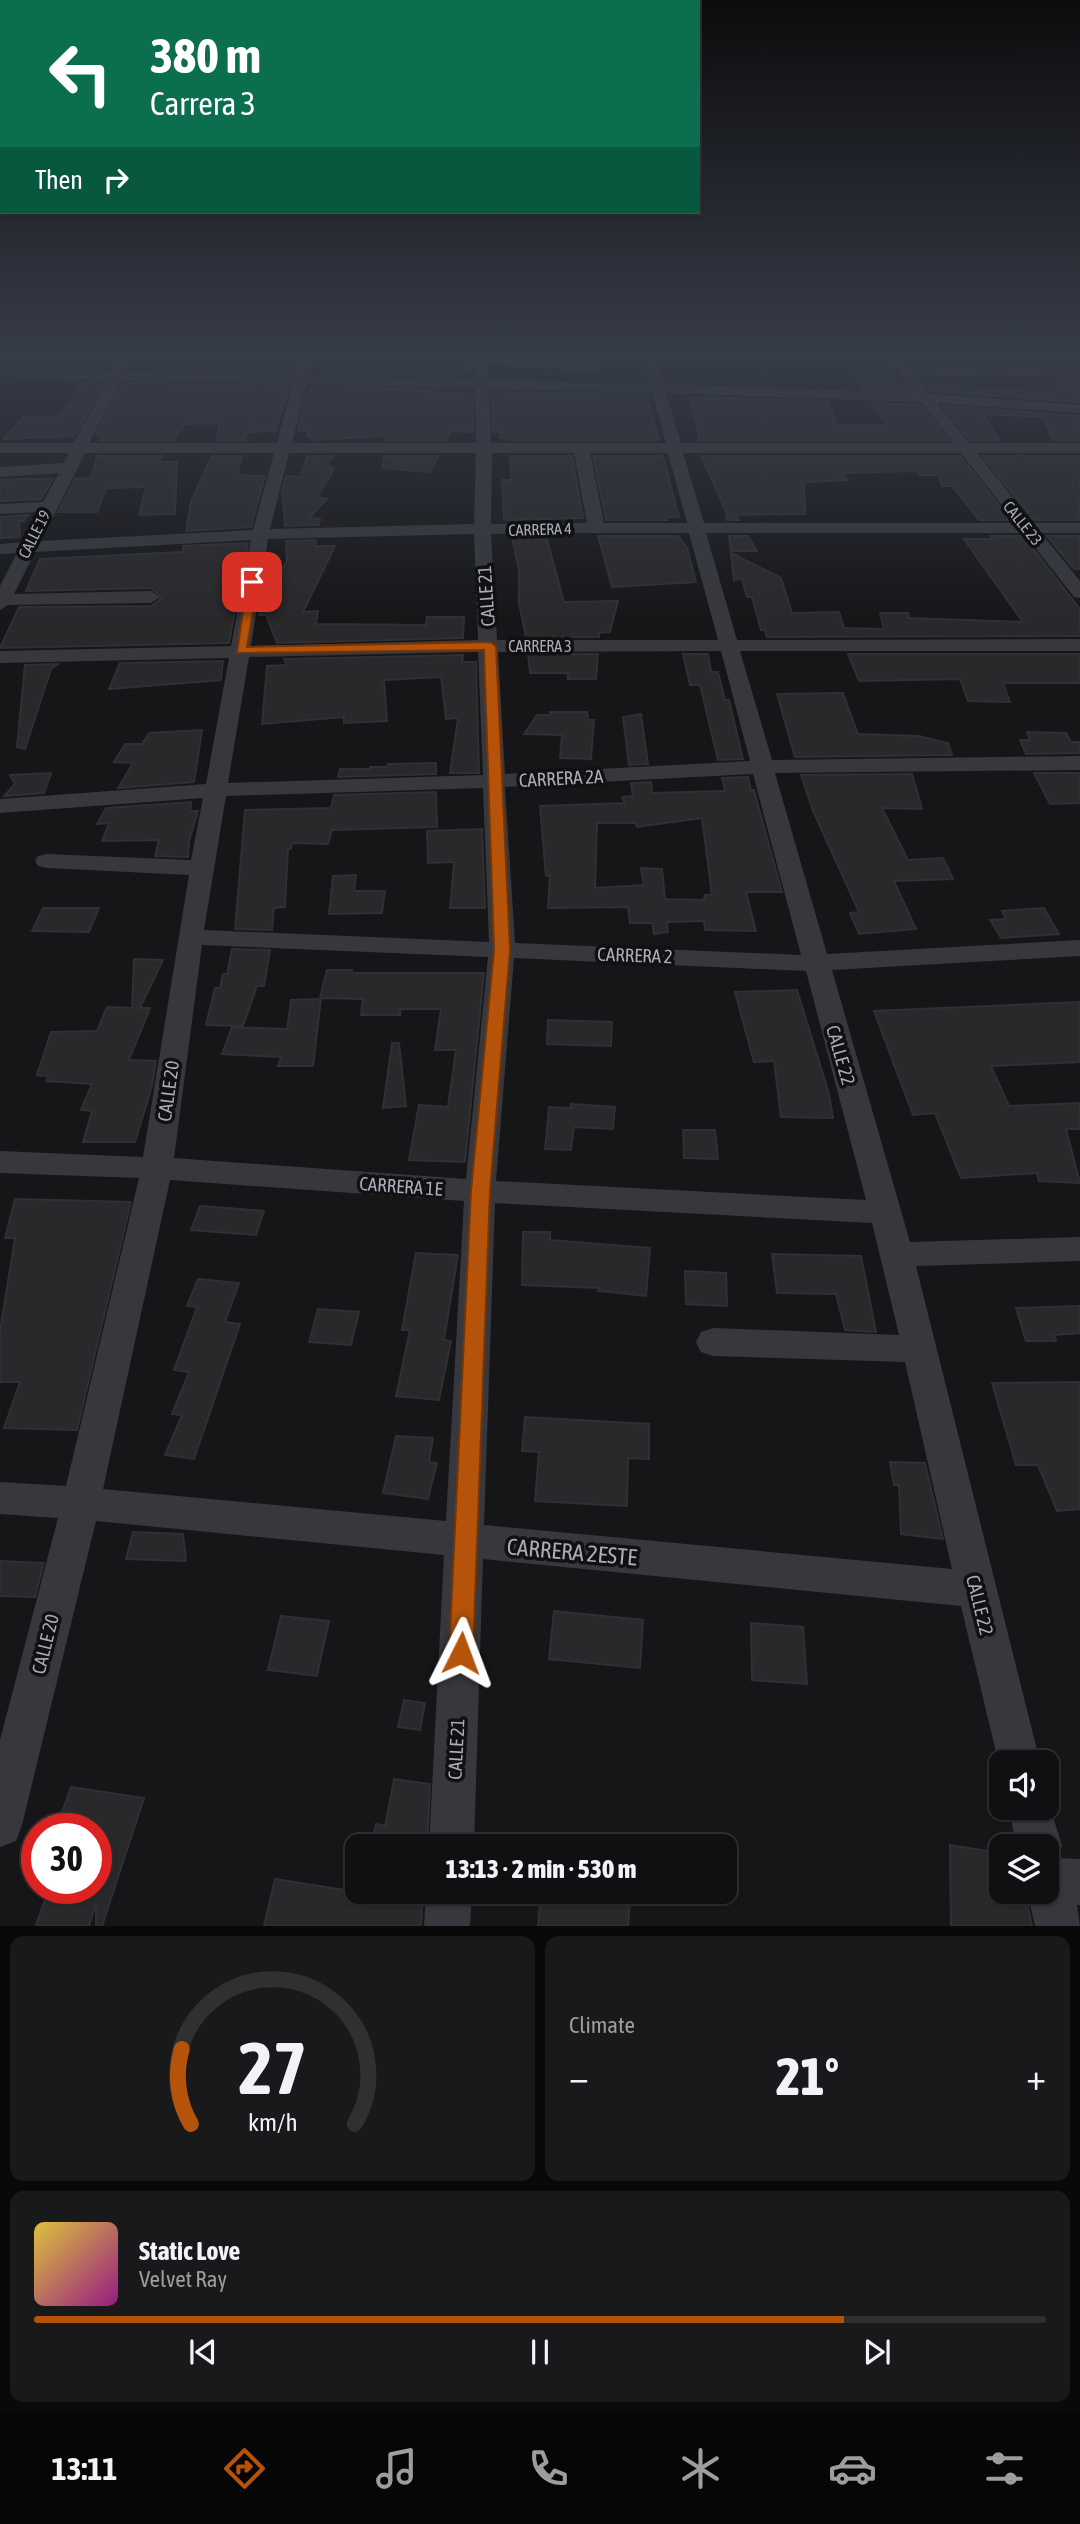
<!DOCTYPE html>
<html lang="en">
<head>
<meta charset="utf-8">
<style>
  :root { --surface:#101012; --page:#19191b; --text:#f1f3f6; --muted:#9c9d9f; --line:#303032; --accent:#b45309 }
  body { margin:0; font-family:"Asap Condensed",sans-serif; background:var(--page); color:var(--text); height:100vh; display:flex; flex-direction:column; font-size:26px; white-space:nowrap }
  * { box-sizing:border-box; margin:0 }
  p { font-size:23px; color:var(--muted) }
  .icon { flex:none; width:38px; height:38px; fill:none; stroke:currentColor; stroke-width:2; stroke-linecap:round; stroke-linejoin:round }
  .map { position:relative; height:1926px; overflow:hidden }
  .panel { display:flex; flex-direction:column; gap:10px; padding:10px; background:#09090a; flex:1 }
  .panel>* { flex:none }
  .top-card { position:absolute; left:0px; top:0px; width:700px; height:214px; box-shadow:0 2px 5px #0004,0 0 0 2px var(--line); background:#0b6e4f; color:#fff; overflow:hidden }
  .buttons { position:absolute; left:989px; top:1750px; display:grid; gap:14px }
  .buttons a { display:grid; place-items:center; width:70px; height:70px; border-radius:14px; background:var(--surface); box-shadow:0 2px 5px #0004,0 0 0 2px var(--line); font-size:35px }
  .speed { position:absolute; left:21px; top:1813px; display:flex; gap:14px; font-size:35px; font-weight:700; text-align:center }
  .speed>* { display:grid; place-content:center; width:91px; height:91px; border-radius:50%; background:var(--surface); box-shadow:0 2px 5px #0004,0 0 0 2px var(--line); line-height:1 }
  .speed .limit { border:10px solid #d22; background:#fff; color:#111 }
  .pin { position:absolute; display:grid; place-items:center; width:60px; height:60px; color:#fff; margin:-30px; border-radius:14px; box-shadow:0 4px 10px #0006 }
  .me { position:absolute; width:77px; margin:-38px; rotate:3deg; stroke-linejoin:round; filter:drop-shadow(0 0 5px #0008) }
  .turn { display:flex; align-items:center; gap:24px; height:147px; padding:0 35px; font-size:32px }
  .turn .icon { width:91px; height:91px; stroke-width:2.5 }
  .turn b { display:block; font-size:49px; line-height:60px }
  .then { display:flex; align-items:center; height:66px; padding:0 35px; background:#0003; gap:14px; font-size:26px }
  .big { font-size:52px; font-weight:800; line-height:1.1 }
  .panel .card { flex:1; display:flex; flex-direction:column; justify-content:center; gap:10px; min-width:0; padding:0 24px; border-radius:14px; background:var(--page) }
  .panel .dial { align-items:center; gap:0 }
  .dial svg { height:182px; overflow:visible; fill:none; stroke:var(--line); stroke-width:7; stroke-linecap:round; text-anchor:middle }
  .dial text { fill:var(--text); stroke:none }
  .song { display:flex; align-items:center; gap:21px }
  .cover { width:84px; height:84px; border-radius:10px; background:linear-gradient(135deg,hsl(50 70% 55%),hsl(310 70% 35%)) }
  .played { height:7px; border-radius:4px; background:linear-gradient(90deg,var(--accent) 80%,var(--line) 80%) }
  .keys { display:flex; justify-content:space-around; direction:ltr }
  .heat { display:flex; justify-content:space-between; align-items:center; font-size:38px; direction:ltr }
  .panel .tiles { flex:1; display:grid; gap:10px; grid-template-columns:1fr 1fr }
  .card:last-child { grid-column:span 2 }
  .trip { position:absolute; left:345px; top:1834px; width:392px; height:70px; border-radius:14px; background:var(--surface); box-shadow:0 2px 5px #0004,0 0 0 2px var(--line); font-weight:800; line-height:70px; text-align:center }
  .menu { display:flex; height:112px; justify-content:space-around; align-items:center; background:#060607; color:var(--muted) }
  .menu .icon { width:49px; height:49px }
  .menu .current { color:var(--accent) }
  .menu b { font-size:32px; color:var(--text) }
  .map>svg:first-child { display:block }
</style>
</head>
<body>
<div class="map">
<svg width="1080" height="1926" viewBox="0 0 1080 1926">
  <rect width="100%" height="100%" fill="#161618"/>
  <path fill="#29292c" stroke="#303034" stroke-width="2" fill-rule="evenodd" d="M334 355 401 356 405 360 471 364V370L459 377 321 374Z
    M204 366 241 365 292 367 291 373 155 370H198Z
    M854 372 891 373 894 384H904L909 390 864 389Z
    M1058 378H1080V402L931 391 926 385 1043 392 1040 387H1067Z
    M82 383H103L75 436 4 439 23 417 54 418 70 403Z
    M122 383H150L289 387 275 431 247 432 245 440H217L219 423 185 424 174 440H100L102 434H96Z
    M312 387 438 390 431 393 472 394 473 432 450 431 445 440H385V436L311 440 312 437H307L309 431H298L306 395Z
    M573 393 647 395 659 440H510L500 438 501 432H493L492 394Z
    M691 397 828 401 837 425H886L873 403 920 405 949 440H699Z
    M943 406 1080 416V440H1053L1044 417 983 414 999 440H970Z
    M97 456H163L159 462H177L175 514 139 515 146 487 106 488 97 512H58L75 479 91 478Z
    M212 456H242L237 475 265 476 251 527 186 531 191 501Z
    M307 456H333L327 464 334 469 317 497 327 499 309 518 320 519 319 525 285 526 282 490 286 476 301 477Z
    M384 456H438L430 472 383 468Z
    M510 456H572L583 518 504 520 502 480H511Z
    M593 456H663L679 517H665L667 520H606Z
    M701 456H960L1011 520H979L952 486H942L938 475H919L917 471 842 473 848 480 804 482 805 514 736 515 739 520H727L726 511Z
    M982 456H1080V520H1034Z
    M18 479H53L41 499 0 501V480Z
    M28 515 24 521H19L20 537 0 538V517Z
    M512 536H546L564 602 618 601 610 632 599 633V637H526L519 603V571Z
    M598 536H678L687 548 696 582 612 587Z
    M729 536H748L757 551H731Z
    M991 536H1023L1080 609V636L767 637 765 630H761L752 597H747L742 579 734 580 731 553 781 578 792 613 839 612 844 628 884 629 880 613H908L909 618 1023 622 964 539H993Z
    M1047 536H1080V569H1074Z
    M316 540 315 546H335L303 612 318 611 316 624 426 625 427 617H464L463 638 277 643 266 615H259L264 578 278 579 287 560 286 541Z
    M248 543 229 643 0 648 19 607 151 606 162 598 151 588 26 591 40 559 183 552V546Z
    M528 654H598L596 679H568V673H530Z
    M683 654H708L711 672H718L725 700H729L743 759 718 760 700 685H690Z
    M848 654H1080V683H1003L1010 702 968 701 960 679 859 681Z
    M463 655 462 662H476L479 773H450L458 718 446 719 441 677 384 680 387 721 344 723V717L262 724 267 666 287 665 284 659Z
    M223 661 221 680 109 689 120 663Z
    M58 664 51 669 25 749 17 747 25 665Z
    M843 693 858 734 919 736 948 743 952 755 795 757 777 694Z
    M550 712H587L588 720H594L591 759 560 758 562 735 524 734 537 715H550Z
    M641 714 648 764 629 765 623 717Z
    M202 730 194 782 118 788 133 763 114 762 125 744H142L149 733Z
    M1027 732 1066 733 1071 742H1080V753L1026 754 1020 740H1030Z
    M436 763V774L338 777 340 769H370V767H387L388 764Z
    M51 773 44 793 4 796 15 784 10 775Z
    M1034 773H1080V803L1050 804Z
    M912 774 922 809 882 808 908 860 943 858 953 879 894 881 916 929 859 934 850 913 859 912 813 811 801 775Z
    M748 777 751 790H754L782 892H746L756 931 705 930 704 921 667 922 668 932 654 934 652 923H630L628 907 548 908 550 875 546 876 540 806 625 803 622 797 633 796 631 783 651 782 652 793 725 791 722 778ZM702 818 712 895H705L704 900 665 899 662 869 641 868 644 885 595 888 597 823H635L637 827Z
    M436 792 437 827 332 830 328 844 292 843 291 849H288L285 907 274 908 272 930 235 929 245 810 331 808 334 795Z
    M191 802 190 811H198L189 841 188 857 155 856 159 840 102 841 109 823 97 824 106 808Z
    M482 829 485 908H450L454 862 428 863 427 831Z
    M356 875 354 891H385L382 913 329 914 333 876Z
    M43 908H99L89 932 32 931Z
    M1044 908 1059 934 1001 938 990 920 1006 919 1002 911Z
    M232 949 270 950 264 986H257L243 1026 206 1025 215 988H220L223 974H227Z
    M134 959 163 960 140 1008H150L129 1060 156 1061 152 1086 135 1142H83L92 1111 81 1110 92 1084 46 1081 48 1076 37 1075 51 1032 97 1031 107 1007 132 1008Z
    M327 970H352V973H484L465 1162 409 1160 419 1105 448 1107 456 1050H435L441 1009H400V1015H361L363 999 320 998Z
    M797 990 829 1094 833 1118 781 1117 774 1061 754 1062 735 992Z
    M321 999 313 1066H278L281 1057 222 1054 232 1027 287 1029 291 1000Z
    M1080 1002V1062L991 1066 1009 1106 1080 1103V1129H1066L1080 1183 1039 1181 1037 1173 961 1178 935 1113 913 1115 874 1011Z
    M548 1020 612 1022 611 1046 547 1044Z
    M392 1043H399L406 1106 383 1108Z
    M571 1104 615 1107 613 1129 574 1127 571 1150 545 1149 549 1107 571 1108Z
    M683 1130H715L718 1159 684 1158Z
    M15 1199 131 1202 77 1430 4 1428 20 1382H0V1331L15 1238H5Z
    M200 1206 264 1211 256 1235 191 1230Z
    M523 1232H550V1240L650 1248 646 1296 598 1291 599 1288 522 1285Z
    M416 1253 458 1255 444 1340 451 1341 439 1400 396 1396 410 1330H402Z
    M772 1254 861 1256 876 1332 845 1330 836 1294 777 1293Z
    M685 1271 726 1273 727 1306 686 1304Z
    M198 1279 239 1283 225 1322 240 1324 194 1459 165 1455 182 1415 172 1414 189 1372 174 1370 197 1307 187 1306Z
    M1080 1306V1333L1054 1335 1056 1341H1026L1016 1308Z
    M318 1309 359 1312 351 1345 309 1342Z
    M1080 1382V1509L1057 1511 1038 1465H1016L992 1383Z
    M525 1417 649 1424V1459L628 1458 627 1506 535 1501 539 1452 522 1451Z
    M396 1436 433 1438 429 1462 437 1463 428 1499 383 1493Z
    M890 1462 925 1463 943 1539 901 1534 899 1485H894Z
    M133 1532 183 1534 186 1561 126 1559Z
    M0 1561 44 1563 35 1597 0 1596Z
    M554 1611 643 1620 640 1668 549 1659Z
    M281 1616 329 1621 317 1676 268 1670Z
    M751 1623 803 1627 807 1684 752 1680Z
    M404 1700 425 1703 420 1730 398 1727Z
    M394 1779 430 1784 427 1846H371L376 1824 385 1826Z
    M71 1787 144 1798 102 1926H96V1904L89 1926H36L49 1888H96V1829L58 1823Z
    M950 1845 1001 1853V1892H1025L1032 1926H951Z
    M275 1879 357 1892H423L421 1926H264Z
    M541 1892 630 1902 628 1926H538Z"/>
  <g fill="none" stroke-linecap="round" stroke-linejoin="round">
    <path fill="#37383d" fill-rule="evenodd" d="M121 352H134L125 372 295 376 301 352H314L309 376 474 380V362L405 356 399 352H487V355L595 364 602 368 595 372 487 363 488 380 650 384 642 352H655L664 384 914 393 883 352H896L909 369 1080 367V375L916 377 930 394 1080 405V413L937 403 969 443H1080V453H977L1033 523H1080V533H1041L1080 581V598L1074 597 1024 533H706L737 640 1080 639V651H740L772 760 1080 756V770L775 773 827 954 1080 940V956L832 970 910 1242 1080 1237V1261L916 1266 1040 1762H1001V1773L961 1606 483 1559 474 1846H429L444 1555 96 1521 22 1825 16 1841 0 1847V1740L58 1518 0 1514V1482L66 1486 139 1178 0 1173V1151L143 1157 189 875 47 868 38 866 35 861 38 856 47 854 191 860 203 798 0 813V799L206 784 229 658 0 663V651L231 646 251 540 35 552 14 594 151 591 160 597 151 603 8 605 0 610V586L17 553 0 554V544L23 542 38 512 0 514V504L43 502 59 473 0 477V467L64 463 69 453H0V443H74L107 380 0 377V369L111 372ZM121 380 293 384 277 443H89ZM306 384 475 388 476 443H292ZM489 389 652 392 666 443H491ZM666 393 921 402 954 443H681ZM85 453H274L253 530 41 541ZM289 453H476L474 524 270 529ZM492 453H574L587 523 491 524ZM590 453H668L687 523H604ZM683 453H961L1016 523H704ZM540 533H689L718 640H497L491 534ZM474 534 478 640 251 646 268 539ZM721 651 750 761 505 774 498 652ZM478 652 483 775 228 783 249 657ZM753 774 801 955 515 943 505 787ZM483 788 489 942 204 930 226 796ZM202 945 488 957 466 1179 174 1158ZM514 958 806 971 866 1200 496 1181ZM170 1180 464 1201 446 1521 103 1489ZM495 1203 872 1223 899 1335 713 1328 701 1332 696 1342 701 1352 713 1356 905 1362 952 1569 484 1525Z
      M1046 1794 1062 1846 1056 1858 1080 1859V1905H1077L1080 1926H1035L1027 1892H1046V1846H1017L1008 1808H1046Z
      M426 1892H472L470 1926H424Z"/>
  </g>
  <linearGradient id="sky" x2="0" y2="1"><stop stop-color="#0c0c0d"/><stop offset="0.57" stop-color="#363c48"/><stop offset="1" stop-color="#363c48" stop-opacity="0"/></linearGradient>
  <rect width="1080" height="622" fill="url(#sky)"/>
  <path fill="#b45309" stroke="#753606" stroke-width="2" d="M252 578 258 582 247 647 490 642 496 646 510 950 490 1191 473 1653 470 1661 461 1665 452 1661 449 1653 471 1191 494 950 484 650 237 653 247 582Z"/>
  <g text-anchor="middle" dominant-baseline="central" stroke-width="7" stroke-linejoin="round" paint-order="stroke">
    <g font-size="16" fill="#a8adb8" stroke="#111113">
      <text transform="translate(1023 523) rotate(51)">CALLE 23</text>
      <text transform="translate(540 529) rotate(-2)">CARRERA 4</text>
      <text transform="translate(34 534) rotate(-63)">CALLE 19</text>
      <text x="540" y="646">CARRERA 3</text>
    </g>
    <g font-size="19" fill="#a8adb8" stroke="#111113">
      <text transform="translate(486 596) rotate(-94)">CALLE 21</text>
      <text transform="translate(561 778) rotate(-3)">CARRERA 2A</text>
      <text transform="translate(635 955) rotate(2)">CARRERA 2</text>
      <text transform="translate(841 1055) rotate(74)">CALLE 22</text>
      <text transform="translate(168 1091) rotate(-82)">CALLE 20</text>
      <text transform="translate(401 1186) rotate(4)">CARRERA 1E</text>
      <text transform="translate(980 1605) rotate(76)">CALLE 22</text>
      <text transform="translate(45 1644) rotate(-76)">CALLE 20</text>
      <text transform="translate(456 1749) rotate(-87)">CALLE 21</text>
    </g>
    <g font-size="23" fill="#a8adb8" stroke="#111113">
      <text transform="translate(572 1552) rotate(5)">CARRERA 2ESTE</text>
    </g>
  </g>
</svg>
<div class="buttons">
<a><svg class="icon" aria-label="sound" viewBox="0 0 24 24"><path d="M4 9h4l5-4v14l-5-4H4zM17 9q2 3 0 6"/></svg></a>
<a><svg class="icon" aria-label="layers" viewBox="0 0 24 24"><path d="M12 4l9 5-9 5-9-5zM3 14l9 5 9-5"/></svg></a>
</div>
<div class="speed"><div class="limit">30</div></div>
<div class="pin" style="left:252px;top:582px;background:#d93025"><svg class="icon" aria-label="arrive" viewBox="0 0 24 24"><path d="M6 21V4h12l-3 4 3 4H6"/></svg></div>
<svg class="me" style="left:461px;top:1653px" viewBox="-20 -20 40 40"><path d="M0-17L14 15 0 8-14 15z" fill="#b45309" stroke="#fff" stroke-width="4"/></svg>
<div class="trip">13:13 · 2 min · 530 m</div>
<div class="top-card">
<div class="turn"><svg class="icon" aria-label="left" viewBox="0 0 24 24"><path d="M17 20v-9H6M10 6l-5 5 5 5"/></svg><div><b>380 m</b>Carrera 3</div></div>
<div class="then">Then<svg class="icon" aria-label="right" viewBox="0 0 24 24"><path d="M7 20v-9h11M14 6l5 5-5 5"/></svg></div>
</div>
</div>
<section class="panel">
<div class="tiles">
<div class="card dial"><svg viewBox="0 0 100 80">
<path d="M14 69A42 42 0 1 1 86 69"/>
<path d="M14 69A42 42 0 0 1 10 36" stroke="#b45309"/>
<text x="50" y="56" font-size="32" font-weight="700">27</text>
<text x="50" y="72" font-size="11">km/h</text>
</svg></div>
<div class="card"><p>Climate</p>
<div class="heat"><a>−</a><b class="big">21°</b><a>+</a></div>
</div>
<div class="card">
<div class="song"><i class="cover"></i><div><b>Static Love</b><p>Velvet Ray</p></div></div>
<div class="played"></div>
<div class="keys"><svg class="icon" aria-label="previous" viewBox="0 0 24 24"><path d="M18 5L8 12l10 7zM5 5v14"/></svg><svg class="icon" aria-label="pause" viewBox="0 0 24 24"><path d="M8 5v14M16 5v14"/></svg><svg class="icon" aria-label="next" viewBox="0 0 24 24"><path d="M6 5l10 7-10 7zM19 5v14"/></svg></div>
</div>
</div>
</section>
<nav class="menu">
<b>13:11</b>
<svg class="icon current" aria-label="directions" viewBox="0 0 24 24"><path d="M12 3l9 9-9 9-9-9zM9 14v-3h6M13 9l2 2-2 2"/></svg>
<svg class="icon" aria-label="music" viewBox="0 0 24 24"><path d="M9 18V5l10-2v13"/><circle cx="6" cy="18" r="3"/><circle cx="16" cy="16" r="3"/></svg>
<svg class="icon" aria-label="phone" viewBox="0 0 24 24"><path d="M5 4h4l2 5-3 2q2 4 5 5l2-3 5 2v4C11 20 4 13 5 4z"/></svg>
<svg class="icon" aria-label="climate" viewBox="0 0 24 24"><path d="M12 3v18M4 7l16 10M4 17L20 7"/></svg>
<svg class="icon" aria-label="car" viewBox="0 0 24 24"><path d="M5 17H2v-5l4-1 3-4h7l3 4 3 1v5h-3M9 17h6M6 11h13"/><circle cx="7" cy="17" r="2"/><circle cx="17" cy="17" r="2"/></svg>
<svg class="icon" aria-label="filters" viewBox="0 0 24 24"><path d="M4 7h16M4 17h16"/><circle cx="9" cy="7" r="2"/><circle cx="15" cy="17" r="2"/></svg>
</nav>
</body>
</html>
